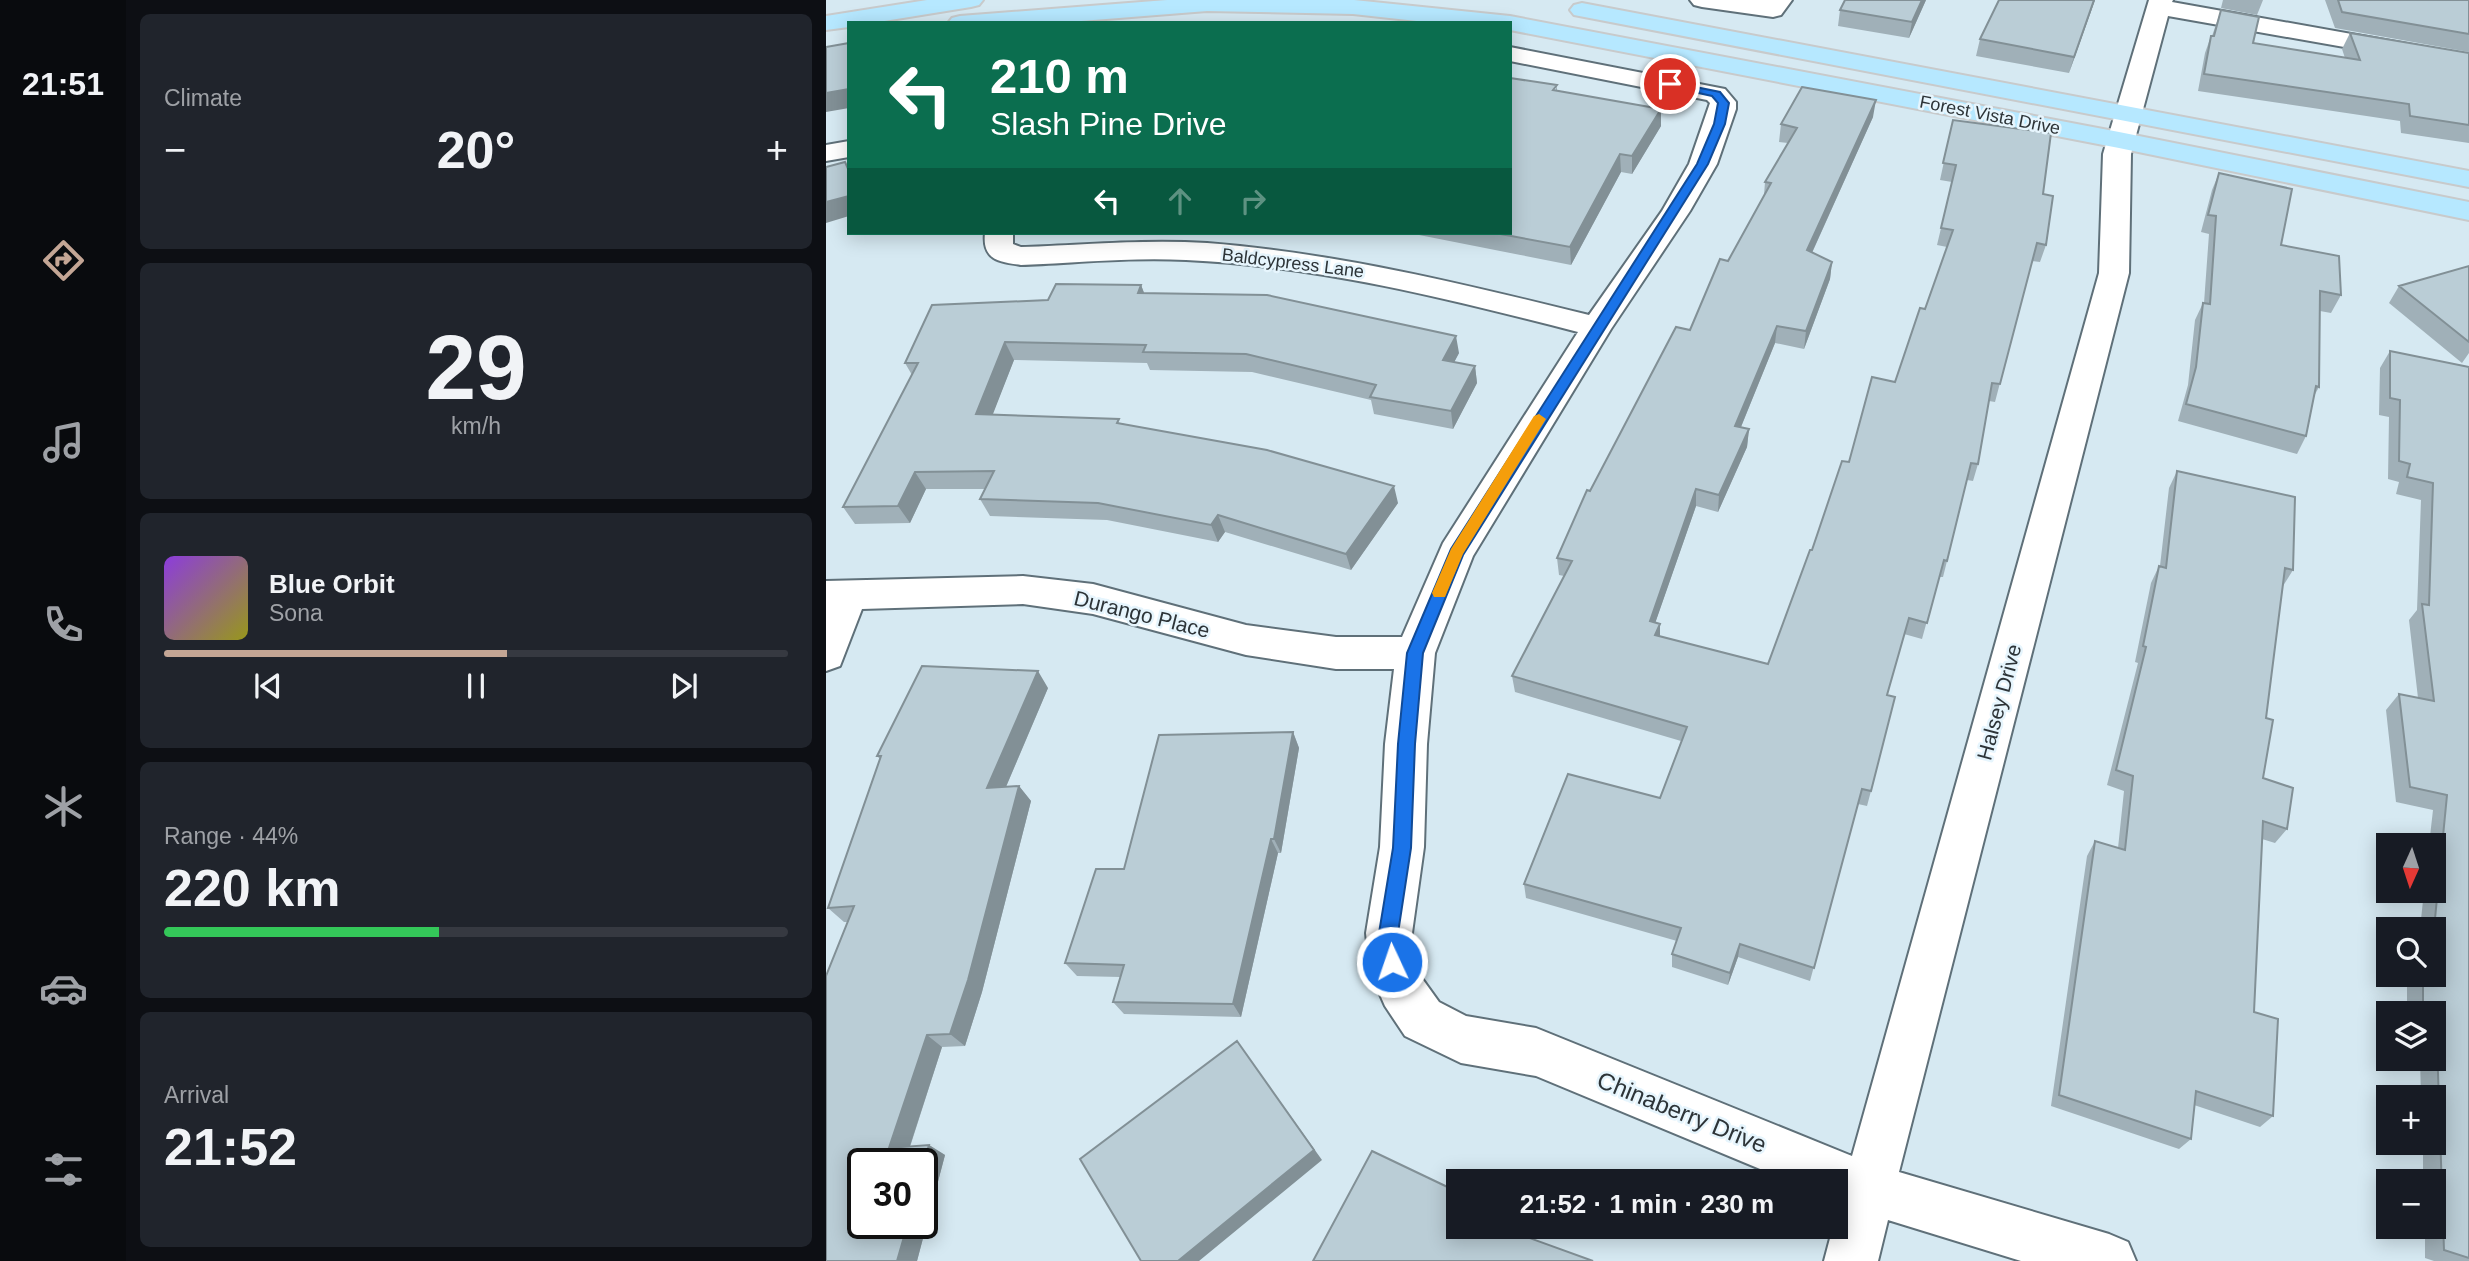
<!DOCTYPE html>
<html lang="en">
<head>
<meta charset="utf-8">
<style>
  :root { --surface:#171b24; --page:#20242c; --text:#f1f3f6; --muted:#9ea1a6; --line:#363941; --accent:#c4a695 }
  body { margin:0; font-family:Arial,sans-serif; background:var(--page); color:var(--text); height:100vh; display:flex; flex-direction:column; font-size:26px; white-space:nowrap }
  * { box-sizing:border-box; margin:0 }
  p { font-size:23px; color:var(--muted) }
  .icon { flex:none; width:38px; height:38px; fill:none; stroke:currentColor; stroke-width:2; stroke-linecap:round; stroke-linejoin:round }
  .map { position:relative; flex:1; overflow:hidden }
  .side { display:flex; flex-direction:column; gap:14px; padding:14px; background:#0d0f14; width:700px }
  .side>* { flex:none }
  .hud { position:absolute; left:21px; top:21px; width:665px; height:214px; border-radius:0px; box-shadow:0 4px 18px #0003; background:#0b6e4f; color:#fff; overflow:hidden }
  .needle { width:46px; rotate:183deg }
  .fabs { position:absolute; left:1550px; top:833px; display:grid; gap:14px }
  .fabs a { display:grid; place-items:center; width:70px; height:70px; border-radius:0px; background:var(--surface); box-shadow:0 4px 18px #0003; font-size:35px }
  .speed { position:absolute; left:21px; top:1148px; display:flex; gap:14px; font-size:35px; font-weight:700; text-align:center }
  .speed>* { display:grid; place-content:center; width:91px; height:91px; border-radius:50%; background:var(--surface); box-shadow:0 4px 18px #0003; line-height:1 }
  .speed .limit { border:4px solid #111; border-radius:10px; background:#fff; color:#111 }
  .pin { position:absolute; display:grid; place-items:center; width:60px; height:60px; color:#fff; margin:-30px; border:4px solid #fff; border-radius:50%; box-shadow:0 2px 7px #0007 }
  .me { position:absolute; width:77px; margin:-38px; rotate:357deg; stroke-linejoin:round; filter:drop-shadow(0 0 5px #0008) }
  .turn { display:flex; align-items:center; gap:24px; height:147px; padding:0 28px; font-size:32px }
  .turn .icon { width:91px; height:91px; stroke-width:2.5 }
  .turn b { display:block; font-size:49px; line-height:60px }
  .lanes { display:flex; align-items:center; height:66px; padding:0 28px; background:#0003; justify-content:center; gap:35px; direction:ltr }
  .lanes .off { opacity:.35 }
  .big { font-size:52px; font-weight:800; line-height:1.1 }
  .side .card { flex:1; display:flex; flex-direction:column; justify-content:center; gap:10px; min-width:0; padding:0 24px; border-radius:10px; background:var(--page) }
  .side .dial { align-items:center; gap:0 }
  .dial b { font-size:91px; line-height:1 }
  .song { display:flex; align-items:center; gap:21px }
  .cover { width:84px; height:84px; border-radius:10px; background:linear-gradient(135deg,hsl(270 70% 55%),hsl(60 70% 35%)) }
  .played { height:7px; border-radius:4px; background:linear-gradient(90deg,var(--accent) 55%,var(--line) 55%) }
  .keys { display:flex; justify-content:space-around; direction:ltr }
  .heat { display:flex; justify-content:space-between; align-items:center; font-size:38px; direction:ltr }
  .charge { height:10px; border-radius:5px; background:linear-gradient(90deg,#34c759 44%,var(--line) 0) }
  .trip { position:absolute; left:620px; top:1169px; width:402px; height:70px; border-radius:0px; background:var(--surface); box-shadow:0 4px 18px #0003; font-weight:800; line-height:70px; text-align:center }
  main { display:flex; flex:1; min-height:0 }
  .menu { display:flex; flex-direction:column; width:126px; justify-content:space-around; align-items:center; background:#090b0e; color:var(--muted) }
  .menu .icon { width:49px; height:49px }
  .menu .active { color:var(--accent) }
  .menu b { font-size:32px; color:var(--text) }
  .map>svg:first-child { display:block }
</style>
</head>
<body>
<main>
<nav class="menu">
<b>21:51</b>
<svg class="icon active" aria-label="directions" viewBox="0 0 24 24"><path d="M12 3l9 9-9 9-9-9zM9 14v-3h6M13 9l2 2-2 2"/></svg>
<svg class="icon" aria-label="music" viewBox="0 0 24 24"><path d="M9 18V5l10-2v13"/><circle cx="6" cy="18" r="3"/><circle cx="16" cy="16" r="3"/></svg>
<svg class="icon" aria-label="phone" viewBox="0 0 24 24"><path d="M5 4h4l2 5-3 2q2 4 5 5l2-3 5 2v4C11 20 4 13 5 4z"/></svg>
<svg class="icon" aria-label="climate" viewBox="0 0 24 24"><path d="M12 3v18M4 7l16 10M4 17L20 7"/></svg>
<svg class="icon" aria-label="car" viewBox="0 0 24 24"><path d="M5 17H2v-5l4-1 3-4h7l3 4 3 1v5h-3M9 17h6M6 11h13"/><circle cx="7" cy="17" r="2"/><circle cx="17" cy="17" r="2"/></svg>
<svg class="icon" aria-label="filters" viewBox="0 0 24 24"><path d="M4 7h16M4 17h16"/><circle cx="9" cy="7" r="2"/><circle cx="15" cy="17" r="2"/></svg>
</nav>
<section class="side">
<div class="card"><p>Climate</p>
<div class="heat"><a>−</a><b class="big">20°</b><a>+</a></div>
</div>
<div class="card dial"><b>29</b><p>km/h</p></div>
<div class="card">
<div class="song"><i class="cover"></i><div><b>Blue Orbit</b><p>Sona</p></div></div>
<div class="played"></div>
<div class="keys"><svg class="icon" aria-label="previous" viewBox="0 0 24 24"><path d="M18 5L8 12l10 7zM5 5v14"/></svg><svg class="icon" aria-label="pause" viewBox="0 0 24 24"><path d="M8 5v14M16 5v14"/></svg><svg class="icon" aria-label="next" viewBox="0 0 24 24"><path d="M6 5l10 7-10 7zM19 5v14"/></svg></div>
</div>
<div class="card"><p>Range · 44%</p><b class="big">220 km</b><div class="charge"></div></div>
<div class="card"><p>Arrival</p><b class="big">21:52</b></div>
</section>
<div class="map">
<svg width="1643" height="1261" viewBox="0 0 1643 1261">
  <rect width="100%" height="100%" fill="#d6e9f2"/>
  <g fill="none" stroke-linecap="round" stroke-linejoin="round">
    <defs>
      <path id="minor" d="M864 0H966L955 15 947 17 876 7 868 5Z
        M1323 0H1347L1346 2 1643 55V69L1342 16 1305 154 1303 273 1073 1172 1283 1234 1302 1242 1310 1261H1195L1062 1220 1052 1261H998L1007 1227H1010L1014 1202 1010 1201V1181H963L710 1076 635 1063 579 1036 559 1006 552 990 543 962 540 933 554 847 559 744 568 669H510L420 655 267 614 197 604 36 609 14 666 0 671V581L197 576 267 584 420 625 510 637H576L617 543 752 332C624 299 493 266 360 260 305 257 250 263 195 265 173 262 156 260 159 233H187V244L195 247C257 245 319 239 381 243 511 253 637 284 763 315L836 211 863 164 884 103 881 100 684 61V47L899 89 910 102V109L891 164 864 211 785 329 647 556 609 653 601 744 598 847 586 933 589 962 595 977 613 1002 640 1016 710 1028 1026 1156 1273 273 1277 154Z
        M23 141V157L0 161V145Z"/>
      <path id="major" d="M101 0H157L153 5 145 7 46 23H23V27L0 30V16Z
        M341 0H528L684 16 1293 132 1643 202V220L1293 148 684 30V23H609L527 14 381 11 230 23H122L126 18 134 16Z
        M756 3 1643 171V187L748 15 744 10 748 5Z"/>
    </defs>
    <use href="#minor" stroke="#5f7079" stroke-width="4"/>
    <use href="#major" stroke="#c8cacb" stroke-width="4"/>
    <use href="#minor" fill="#fff" fill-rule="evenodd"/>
    <use href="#major" fill="#b6e8ff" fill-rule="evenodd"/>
  </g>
  <path fill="#a0b0b8" d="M1019 0H1100L1083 38 1012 26 1014 10Z
    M1173 0H1269L1243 73 1150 56 1154 39Z
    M1397 0H1437L1431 15 1395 8Z
    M1499 0H1643V52L1509 28Z
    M1395 10 1427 43 1519 58 1516 49 1524 33 1643 53V143L1575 133 1574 121 1372 91 1379 53 1385 36H1386Z
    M731 85V90L835 126 806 174 795 172 745 265 583 233H684Z
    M1047 117 986 253 1006 262 1004 279 978 349 949 343 915 427 923 429 921 447 892 512 870 506 829 623 834 636 942 664 986 550 1023 462 1069 382 1099 309 1121 247 1111 245 1126 182 1114 180 1127 120 1217 194 1220 245 1214 262 1206 261 1169 402 1163 401 1152 464 1147 481 1141 480 1121 561 1117 577H1113L1096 639 1078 634 1061 695 1045 791 1041 806 1032 804 984 981 912 957 902 985 846 967V954L851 941 700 898 698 884 834 798 855 741 689 692 686 676 738 576 733 575 731 558 764 491 864 330 938 195 939 182 962 143 953 142 955 124Z
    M1393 173 1455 245 1515 295 1505 313 1494 311 1493 387 1488 396 1480 436 1471 454 1352 421 1362 385 1369 320 1377 303H1378L1383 234 1375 232 1386 190Z
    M1643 266V353L1636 363 1563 303 1573 286Z
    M315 285 318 293 633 353 628 362 649 366 651 383 627 429 548 414 545 400 426 372 324 370 321 363 188 360 166 415 295 423 572 503 525 570 399 532 392 542 281 520 164 516 154 499 159 489H100L84 523 29 524 17 507 86 375 79 363 222 300Z
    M1564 351 1643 367V1261H1608L1599 1258V1227H1608V1181H1597V1143H1608V1097H1595L1594 1059H1608V1013H1581V975H1608V929H1594L1598 891H1608V845H1603L1607 810 1570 802 1560 710 1573 694 1592 698 1583 620 1591 610 1595 500 1570 494 1573 482 1562 479 1563 417 1553 415 1554 368Z
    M1351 471 1467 570 1457 586 1440 718 1437 778 1461 829 1449 843 1436 839 1428 1012 1447 1116 1434 1127 1368 1105 1365 1139 1353 1149 1225 1106 1261 856 1269 841 1292 848 1298 791 1281 785 1312 663 1309 662 1325 583 1333 566H1334L1343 488Z
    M222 688 180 787 193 786 205 801 156 992 139 1046 116 1047 84 1147 103 1145 119 1155 91 1261 22 922H18L2 908 54 759 51 756Z
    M467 732 473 748 455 853H452L415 1017 298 1014 287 1002 294 977 251 976 239 963 298 869Z"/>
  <path fill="#829096" d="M1096 0H1100L1083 38 1086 22Z
    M1268 0H1269L1243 73 1248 57Z
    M23 89V108L0 112V93Z
    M1050 100 1047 117 979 268 981 250Z
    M835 109V126L806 174V156Z
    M794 154 795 172 745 265 744 247Z
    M23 196V216L0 223V202Z
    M1006 262 1004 279 978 349 980 331Z
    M315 285 322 303 312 293Z
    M951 326 949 343 908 444 909 426Z
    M630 336 633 353 620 378 617 360Z
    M179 342 188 360 160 432 150 414Z
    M649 366 651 383 627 429 625 411Z
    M923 429 921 447 892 512 893 495Z
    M89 472 100 489 84 523 72 506Z
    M568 486 572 503 525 570 520 554Z
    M870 489V506L824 638V621Z
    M392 515 399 532 392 542 385 525Z
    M834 624V641L829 635Z
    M212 671 222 688 173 803 161 788Z
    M467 732 473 748 455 853 448 839Z
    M193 786 205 801 156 992 139 1046 124 1034Z
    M445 839 452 853 415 1017 407 1004Z
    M914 944 912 957 902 985 904 973Z
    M101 1035 116 1047 80 1158 63 1148Z
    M411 1041 496 1160 373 1261H352Z
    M103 1145 119 1155 91 1261H71L82 1223H96V1169Z
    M686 1227H692L693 1228 688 1239 684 1231Z"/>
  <path fill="#bacdd6" stroke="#829096" stroke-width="2" d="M1019 0H1096L1086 22 1014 10Z
    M1173 0H1268L1248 57 1154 39Z
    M1512 0H1643V34L1516 12Z
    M1395 10 1433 17 1427 43 1534 60 1524 33 1643 53V125L1584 116 1583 104 1378 74 1385 36H1388Z
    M23 43V89L0 93V47Z
    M684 78 731 85 727 90 835 109 806 156 794 154 744 247 669 233H684Z
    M976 87 1050 100 981 250 1006 262 980 331 951 326 909 426 923 429 893 495 870 489 824 621 834 624 829 635 942 664 984 550H986L1016 461 1023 462 1046 377 1069 382 1094 308 1099 309 1127 230 1115 228 1130 165 1117 163 1127 120 1225 133 1217 194 1227 196 1220 245 1211 243 1174 384 1166 383 1152 464 1145 463 1121 561 1118 560 1101 623 1083 618 1061 695 1069 697 1045 791 1036 789 988 968 914 944 904 973 846 954 855 928 698 884 742 774 834 798 861 727 686 676 746 561 731 558 761 490 764 491 850 327 864 330 894 259 902 261 945 183 939 182 971 128 955 124Z
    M19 162 23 171V196L0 202V167Z
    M1393 173 1466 189 1455 245 1513 256 1515 295 1494 291 1493 387 1490 386 1480 436 1360 404 1370 367 1377 303 1384 304 1390 216 1382 215Z
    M1643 266V342L1573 286Z
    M230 284 315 285 312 293 441 295 630 336 617 360 649 366 625 411 544 397 550 385 420 354 317 352 320 345 179 342 150 414 293 419 291 423 441 450 568 486 520 554 392 515 385 525 272 503 154 499 168 471 89 472 72 506 17 507 92 363H79L106 305 222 300Z
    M1564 351 1643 367V1258L1618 1250 1611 1044 1608 1043V1013H1597V975H1608V929L1621 795 1584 787 1573 694 1608 701 1596 604 1603 605 1607 483 1581 477 1584 464 1573 461 1574 400 1564 398Z
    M1351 471 1469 497 1467 570 1459 568 1440 718 1447 720 1437 778 1467 788 1461 829 1437 821 1428 1012 1452 1019 1447 1116 1370 1091 1365 1139 1233 1095 1269 841 1299 850 1307 776 1290 770 1320 647 1317 646 1333 566 1340 568Z
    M96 666 212 671 161 788 193 786 142 980 124 1034 101 1035 63 1148 103 1145 96 1169V1164H37V1223H82L71 1261H0V976L28 906 2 908 55 756H51Z
    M467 732 448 839H445L407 1004 287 1002 298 965 239 963 270 869H298L333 735Z
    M411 1041 488 1150 352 1261H315L254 1159Z
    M546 1151 632 1192V1227H686L684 1231 767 1261H487Z"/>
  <path fill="#1a73e8" stroke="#114b97" stroke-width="2" d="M840 81 894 92 903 103 899 124 882 164 637 555 597 653 589 744 585 848 572 933 575 962 572 969 566 971 559 969 553 933 567 848 572 744 581 653 625 549 871 164 888 124 892 103 886 96 840 86Z"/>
  <path fill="#f59e0b" d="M713 414 720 419 637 554 619 597H608L606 593 625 549 708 416Z"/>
  <g text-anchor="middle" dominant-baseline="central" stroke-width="5" stroke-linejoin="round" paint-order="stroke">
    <g font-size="18" fill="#2d3438" stroke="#e6f5fd">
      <text transform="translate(1164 115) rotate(11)">Forest Vista Drive</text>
      <text transform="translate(467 263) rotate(7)">Baldcypress Lane</text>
    </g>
    <g font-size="21" fill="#2d3438" stroke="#e6f5fd">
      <text transform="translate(316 614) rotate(14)">Durango Place</text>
      <text transform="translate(1173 702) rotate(-75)">Halsey Drive</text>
    </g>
    <g font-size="24" fill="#2d3438" stroke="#e6f5fd">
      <text transform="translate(856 1112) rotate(22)">Chinaberry Drive</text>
    </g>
  </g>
</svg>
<div class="fabs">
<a><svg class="needle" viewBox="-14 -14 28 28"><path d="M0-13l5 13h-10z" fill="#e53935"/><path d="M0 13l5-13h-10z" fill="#9ea1a6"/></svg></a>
<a><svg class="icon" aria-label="search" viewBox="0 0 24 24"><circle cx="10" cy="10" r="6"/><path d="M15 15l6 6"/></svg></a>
<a><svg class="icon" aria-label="layers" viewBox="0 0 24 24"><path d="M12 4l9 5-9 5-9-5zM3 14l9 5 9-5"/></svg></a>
<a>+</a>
<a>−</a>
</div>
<div class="speed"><div class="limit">30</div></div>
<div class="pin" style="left:844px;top:84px;background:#d93025"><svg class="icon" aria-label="arrive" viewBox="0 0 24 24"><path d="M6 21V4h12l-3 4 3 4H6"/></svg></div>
<svg class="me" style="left:566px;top:962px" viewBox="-20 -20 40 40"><circle r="17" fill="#1a73e8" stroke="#fff" stroke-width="3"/><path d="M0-11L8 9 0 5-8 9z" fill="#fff"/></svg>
<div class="trip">21:52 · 1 min · 230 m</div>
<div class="hud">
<div class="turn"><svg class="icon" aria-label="left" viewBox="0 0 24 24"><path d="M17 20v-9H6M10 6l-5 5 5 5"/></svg><div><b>210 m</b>Slash Pine Drive</div></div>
<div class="lanes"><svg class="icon" aria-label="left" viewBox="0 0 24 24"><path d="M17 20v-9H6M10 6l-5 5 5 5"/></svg><svg class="icon off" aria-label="ahead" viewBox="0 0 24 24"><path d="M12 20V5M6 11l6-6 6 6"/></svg><svg class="icon off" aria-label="right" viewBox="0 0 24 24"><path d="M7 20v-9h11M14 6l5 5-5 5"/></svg></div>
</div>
</div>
</main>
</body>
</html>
